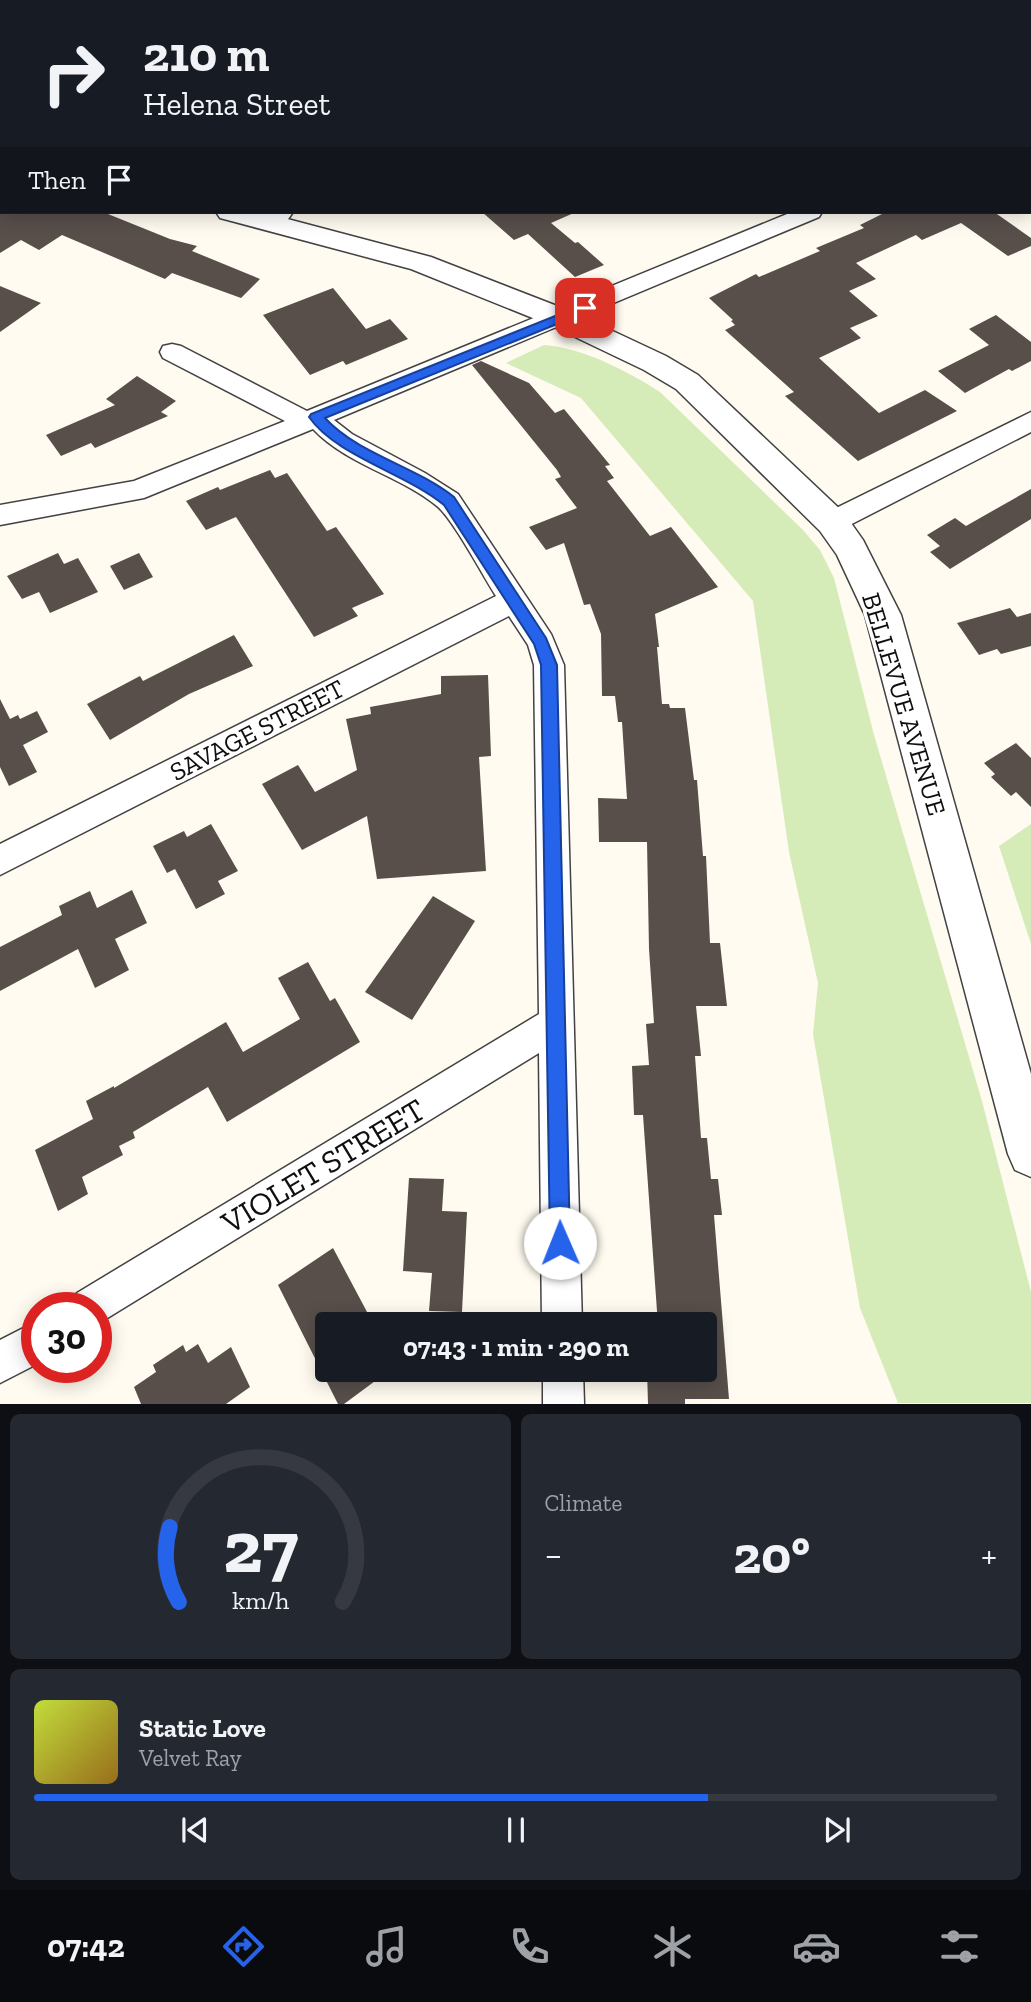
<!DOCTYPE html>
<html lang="en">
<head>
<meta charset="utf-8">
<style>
  :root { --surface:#171b24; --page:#242831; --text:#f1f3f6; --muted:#9ea1a6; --line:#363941; --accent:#2563eb }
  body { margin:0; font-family:"Zilla Slab",serif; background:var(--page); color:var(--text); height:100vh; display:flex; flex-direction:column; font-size:26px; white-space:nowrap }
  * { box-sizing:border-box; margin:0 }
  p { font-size:23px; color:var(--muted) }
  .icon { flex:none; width:38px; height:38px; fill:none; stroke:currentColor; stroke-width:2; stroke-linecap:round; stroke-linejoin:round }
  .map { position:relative; height:1404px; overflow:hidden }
  .drawer { display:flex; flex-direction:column; gap:10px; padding:10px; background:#0d0f14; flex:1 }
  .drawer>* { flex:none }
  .hud { position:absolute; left:0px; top:0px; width:1032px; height:214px; box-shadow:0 4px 18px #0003; background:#171b24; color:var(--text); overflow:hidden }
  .speed { position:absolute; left:21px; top:1292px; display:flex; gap:14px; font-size:35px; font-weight:700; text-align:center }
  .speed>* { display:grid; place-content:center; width:91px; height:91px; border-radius:50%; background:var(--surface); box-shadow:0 4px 18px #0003; line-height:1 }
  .speed .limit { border:10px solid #d22; background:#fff; color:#111 }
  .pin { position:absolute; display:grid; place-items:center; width:60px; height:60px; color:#fff; margin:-30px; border-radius:14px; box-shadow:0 4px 10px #0006 }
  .me { position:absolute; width:77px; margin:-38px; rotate:359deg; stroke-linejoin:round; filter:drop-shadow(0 0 5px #0008) }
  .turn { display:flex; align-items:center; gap:24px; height:147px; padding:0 28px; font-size:32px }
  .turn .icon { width:91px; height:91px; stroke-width:2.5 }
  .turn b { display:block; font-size:49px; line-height:60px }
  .then { display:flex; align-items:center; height:66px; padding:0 28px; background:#0003; gap:14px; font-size:26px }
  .big { font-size:52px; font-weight:700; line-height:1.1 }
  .drawer .widget { flex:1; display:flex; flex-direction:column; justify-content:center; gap:10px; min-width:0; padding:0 24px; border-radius:10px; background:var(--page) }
  .drawer .dial { align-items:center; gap:0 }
  .dial svg { height:182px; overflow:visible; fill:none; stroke:var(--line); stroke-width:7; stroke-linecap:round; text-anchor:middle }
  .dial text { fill:var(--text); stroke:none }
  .song { display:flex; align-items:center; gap:21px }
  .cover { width:84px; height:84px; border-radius:10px; background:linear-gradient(135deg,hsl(70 70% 55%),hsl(40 70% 35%)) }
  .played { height:7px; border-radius:4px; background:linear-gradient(90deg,var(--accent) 70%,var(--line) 70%) }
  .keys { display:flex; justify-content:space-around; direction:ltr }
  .heat { display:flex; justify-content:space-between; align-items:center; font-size:38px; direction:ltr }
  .drawer .tiles { flex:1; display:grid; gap:10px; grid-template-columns:1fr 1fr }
  .widget:last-child { grid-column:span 2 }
  .trip { position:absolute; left:315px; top:1312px; width:402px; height:70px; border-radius:7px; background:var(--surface); box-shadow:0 4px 18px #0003; font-weight:700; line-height:70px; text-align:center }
  .menu { display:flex; height:112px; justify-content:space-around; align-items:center; background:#090b0e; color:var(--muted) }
  .menu .icon { width:49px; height:49px }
  .menu .on { color:var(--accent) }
  .menu b { font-size:32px; color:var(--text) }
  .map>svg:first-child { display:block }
</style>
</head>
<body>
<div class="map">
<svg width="1031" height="1404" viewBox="0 0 1031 1404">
  <rect width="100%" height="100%" fill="#fffbf0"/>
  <path fill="#d5ebb8" d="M544 345C584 348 627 371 660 392L803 530 820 550 834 578 874 735 982 1101 1031 1292V1403H898L860 1308 813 1034 818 983 789 852 753 601 581 398 506 363Z
    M1031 824V944L999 846Z"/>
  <path fill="#584f4b" d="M0 212H103L170 239 197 246 192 251 260 279 241 298 172 273 165 279 62 235 39 250 21 240 0 253Z
    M482 212H576L551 223 575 243 578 242 604 265 575 277 528 234 514 240Z
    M886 212H994L1031 238V246L1008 256 961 223 922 240 916 235 856 263 876 279 849 291 878 316 850 328 861 338 819 358 879 413 925 390 957 411 858 461 785 396 794 392 725 330 735 325 731 321 733 320 709 298 756 274 759 277 820 251 816 248 864 228 860 225Z
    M0 286 41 303 0 332Z
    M333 288 366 329 390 319 408 339 346 365 343 361 310 375 263 315Z
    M996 315 1031 342V361L1012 371 1009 369 965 393 938 371 989 345 969 329Z
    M481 361 529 383 555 413 564 409 610 465 605 466 614 478 607 481 650 536 671 527 718 587 655 614 659 647H657L662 704H669L670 708H685L694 780H697L703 856H706L710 943H720L727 1006H696L701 1056H695L701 1138H707L711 1179H718L722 1215H714L729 1399H685V1404H648L647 1370H705V1325H658L643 1115H634L632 1066 649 1065 646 1024 654 1023 649 949 647 842H599L598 798 627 799 622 722H618L615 696H602L601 634 590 604 584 605 564 543 546 550 529 527 577 508 555 479 561 477 557 470 472 365Z
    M137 376 176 401 161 412 168 416 95 448 91 443 61 456 46 435 115 405 106 399Z
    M270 470 275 478 287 473 327 531 336 527 384 594 352 608 358 616 314 637 236 517 206 530 186 501 218 487 220 490Z
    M1031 489V519L950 569 930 552 940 546 927 535 955 518 966 526Z
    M58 553 64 564 78 558 98 592 50 613 39 592 22 599 7 576Z
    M139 553 153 577 124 590 110 566Z
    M1010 608 1017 617 1031 613V646L1001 654 997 649 979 655 957 623Z
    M234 635 253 666 189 694 110 740 87 704 140 676 143 681Z
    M488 675 491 756 479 757 486 871 377 879 367 816 302 850 262 784 298 765 315 792 357 770 346 719 371 714 370 707 441 694V676Z
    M0 699 10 719 18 715 20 719 37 711 48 732 23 745 37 772 9 786 0 767Z
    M1016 743 1031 758V807L1016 792 1011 796 991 777 995 774 984 763Z
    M211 824 238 871 218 881 225 894 196 909 175 869 167 873 153 846 184 831 187 837Z
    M132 890 147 923 115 939 129 970 95 988 78 949 0 991V947L62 915 59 906 90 891 97 908Z
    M433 896 475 921 412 1020 365 992Z
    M308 962 330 1001 335 998 360 1042 227 1122 208 1087 133 1132 135 1138 119 1146 123 1155 82 1177 88 1194 58 1211 35 1150 93 1119 86 1101 114 1086V1088L226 1022 243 1052 300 1019 278 978Z
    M409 1178 444 1179 442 1211 467 1212 462 1312 429 1311 432 1273 403 1271Z
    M333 1248 374 1325H327V1370H390L344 1404H338L278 1285Z
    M198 1344 208 1363 231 1347 250 1387 226 1404H141L134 1387 156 1372 153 1365 183 1345 186 1352Z"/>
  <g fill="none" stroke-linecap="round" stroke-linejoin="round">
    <defs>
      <path id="minor" d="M675 0H697L674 2Z
        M271 212H293C285 224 280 232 265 228L262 223Z
        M792 212H822L819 217 334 420 352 434 425 473 458 494 551 634 564 665 582 1325H542L539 1053 96 1325V1307H71L77 1293 539 1014 534 665 528 645 509 616 0 875V844L496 596C483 576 453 519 437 506 399 475 347 465 313 429L144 498 0 525V505L134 481 285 421 163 358 160 352 163 346 172 344 181 346 307 411Z
        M1031 412V432L842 529 832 532 822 529 819 522 822 515Z
        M37 1321V1364L0 1383V1340Z
        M543 1370H583L584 1404H543Z"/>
      <path id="tertiary" d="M0 114 2 115V131L0 130Z
        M216 212H261L431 257 570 311 666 356 698 375 844 513 863 540 901 615 1031 1074V1177L1015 1170 1008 1154 865 615 837 555 820 531 676 389 644 370 550 325 411 269 220 218Z"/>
    </defs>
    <use href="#minor" stroke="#424242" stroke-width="3"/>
    <use href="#tertiary" stroke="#424242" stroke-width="3"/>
    <use href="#minor" fill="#fff" fill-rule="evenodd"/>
    <use href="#tertiary" fill="#fff" fill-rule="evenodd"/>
  </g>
  <path fill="#2563eb" stroke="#184099" stroke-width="2" d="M585 304 589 305V311L325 418C358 454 415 466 454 497L546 638 557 665 570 1243 567 1250 560 1253 553 1250 550 1243 541 665 534 644 444 505C405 473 336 456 309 417L311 414Z"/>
  <g text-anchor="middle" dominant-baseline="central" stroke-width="7" stroke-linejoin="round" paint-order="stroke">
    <g font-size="26" fill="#0f0f0f" stroke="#fff">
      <text transform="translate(904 704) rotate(73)">BELLEVUE AVENUE</text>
      <text transform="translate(257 730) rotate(-27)">SAVAGE STREET</text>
    </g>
    <g font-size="32" fill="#0f0f0f" stroke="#fff">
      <text transform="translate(323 1166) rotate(-31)">VIOLET STREET</text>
    </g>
  </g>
</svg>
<div class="speed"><div class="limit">30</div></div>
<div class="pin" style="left:585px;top:308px;background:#d93025"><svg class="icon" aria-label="arrive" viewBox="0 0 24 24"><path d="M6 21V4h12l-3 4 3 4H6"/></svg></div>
<svg class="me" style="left:560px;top:1243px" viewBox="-20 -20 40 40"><circle r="19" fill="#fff"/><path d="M0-13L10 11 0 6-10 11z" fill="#2563eb"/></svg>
<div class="trip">07:43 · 1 min · 290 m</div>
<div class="hud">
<div class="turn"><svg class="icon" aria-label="right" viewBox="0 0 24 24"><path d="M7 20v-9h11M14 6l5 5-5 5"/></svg><div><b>210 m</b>Helena Street</div></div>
<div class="then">Then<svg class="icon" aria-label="arrive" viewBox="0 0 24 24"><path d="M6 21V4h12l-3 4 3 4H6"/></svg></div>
</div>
</div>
<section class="drawer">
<div class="tiles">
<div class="widget dial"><svg viewBox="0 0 100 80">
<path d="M14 69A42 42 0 1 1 86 69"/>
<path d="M14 69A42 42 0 0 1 10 36" stroke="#2563eb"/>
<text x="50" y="56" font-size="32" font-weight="700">27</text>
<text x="50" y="72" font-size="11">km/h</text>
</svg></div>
<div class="widget"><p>Climate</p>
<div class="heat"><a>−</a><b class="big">20°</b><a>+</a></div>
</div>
<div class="widget">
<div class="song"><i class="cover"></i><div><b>Static Love</b><p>Velvet Ray</p></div></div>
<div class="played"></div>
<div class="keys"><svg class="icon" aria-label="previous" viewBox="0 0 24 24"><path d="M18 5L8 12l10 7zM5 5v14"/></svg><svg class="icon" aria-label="pause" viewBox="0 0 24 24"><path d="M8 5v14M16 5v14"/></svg><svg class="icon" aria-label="next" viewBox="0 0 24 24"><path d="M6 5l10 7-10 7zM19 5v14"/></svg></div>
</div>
</div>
</section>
<nav class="menu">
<b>07:42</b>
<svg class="icon on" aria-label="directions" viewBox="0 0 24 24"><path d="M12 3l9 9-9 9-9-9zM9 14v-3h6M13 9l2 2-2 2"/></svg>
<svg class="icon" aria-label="music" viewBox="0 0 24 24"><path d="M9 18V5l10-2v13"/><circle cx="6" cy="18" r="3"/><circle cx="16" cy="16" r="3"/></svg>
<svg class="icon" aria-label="phone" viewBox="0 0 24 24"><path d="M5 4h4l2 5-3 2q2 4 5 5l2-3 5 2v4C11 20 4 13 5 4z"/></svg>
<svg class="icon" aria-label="climate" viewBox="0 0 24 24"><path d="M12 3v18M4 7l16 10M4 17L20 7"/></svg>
<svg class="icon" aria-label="car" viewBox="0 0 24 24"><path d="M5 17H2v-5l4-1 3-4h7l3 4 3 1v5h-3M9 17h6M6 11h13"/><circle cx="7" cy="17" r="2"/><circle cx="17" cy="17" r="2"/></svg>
<svg class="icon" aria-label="filters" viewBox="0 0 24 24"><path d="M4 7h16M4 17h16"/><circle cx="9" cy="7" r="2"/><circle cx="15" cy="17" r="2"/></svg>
</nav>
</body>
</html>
